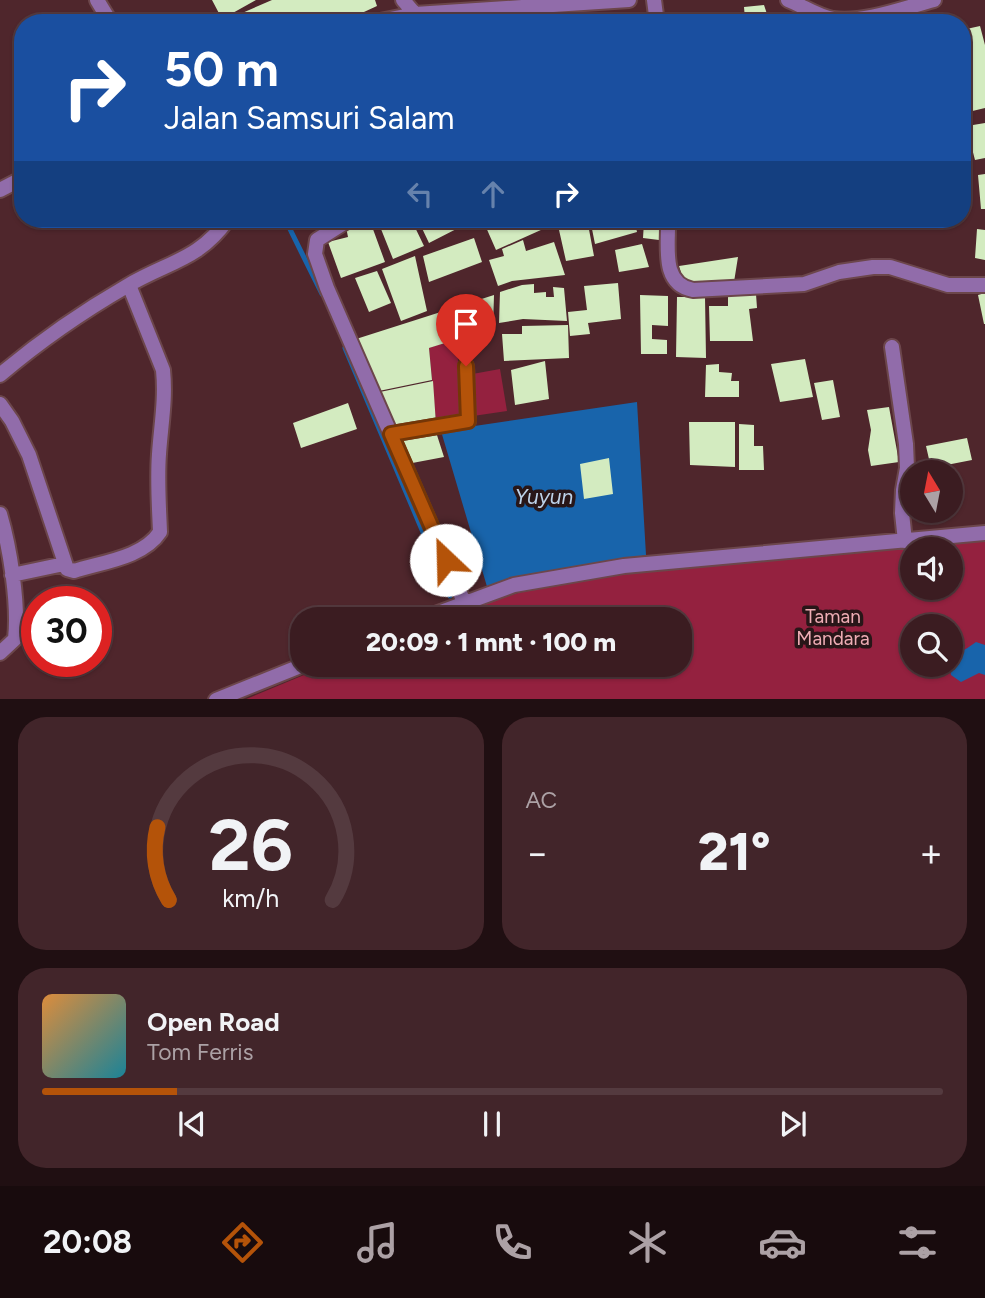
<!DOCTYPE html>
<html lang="id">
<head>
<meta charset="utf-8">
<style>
  :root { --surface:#3b1c21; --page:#42252a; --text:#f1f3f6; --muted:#aca1a5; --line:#543a3f; --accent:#b45309 }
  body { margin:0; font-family:Figtree,sans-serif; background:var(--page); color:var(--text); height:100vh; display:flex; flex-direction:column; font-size:26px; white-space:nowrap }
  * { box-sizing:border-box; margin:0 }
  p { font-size:23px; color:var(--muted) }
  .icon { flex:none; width:38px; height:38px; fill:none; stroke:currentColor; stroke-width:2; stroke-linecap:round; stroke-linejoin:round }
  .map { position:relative; height:699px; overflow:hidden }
  .sheet { display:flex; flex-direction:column; gap:18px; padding:18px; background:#200f12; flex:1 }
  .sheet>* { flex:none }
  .guide { position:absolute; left:14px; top:14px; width:957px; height:214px; border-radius:28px; box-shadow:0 2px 5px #0004,0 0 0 2px var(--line); background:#1a4fa0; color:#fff; overflow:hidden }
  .needle { width:46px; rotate:350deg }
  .buttons { position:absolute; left:900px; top:460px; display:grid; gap:14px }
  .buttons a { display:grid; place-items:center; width:63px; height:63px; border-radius:50%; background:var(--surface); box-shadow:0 2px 5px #0004,0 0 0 2px var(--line); font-size:35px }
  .speed { position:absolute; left:21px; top:586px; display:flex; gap:14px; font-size:35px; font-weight:700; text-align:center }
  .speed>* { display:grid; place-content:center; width:91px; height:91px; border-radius:50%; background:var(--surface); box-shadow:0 2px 5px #0004,0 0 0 2px var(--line); line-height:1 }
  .speed .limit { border:10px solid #d22; background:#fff; color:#111 }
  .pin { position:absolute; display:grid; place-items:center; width:60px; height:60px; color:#fff; margin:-72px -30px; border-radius:50% 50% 50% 0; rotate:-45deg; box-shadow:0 0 7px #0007 }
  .pin .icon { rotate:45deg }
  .me { position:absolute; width:77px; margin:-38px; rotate:336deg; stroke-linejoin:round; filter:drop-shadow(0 0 5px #0008) }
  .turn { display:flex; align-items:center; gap:24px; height:147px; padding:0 35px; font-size:32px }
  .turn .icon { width:91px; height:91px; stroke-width:2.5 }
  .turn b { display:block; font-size:49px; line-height:60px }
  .lanes { display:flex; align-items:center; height:66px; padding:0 35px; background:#0003; justify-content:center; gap:35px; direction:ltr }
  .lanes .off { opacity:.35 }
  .big { font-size:52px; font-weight:800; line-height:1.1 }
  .sheet .widget { flex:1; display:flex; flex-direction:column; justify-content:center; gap:10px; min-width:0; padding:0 24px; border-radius:28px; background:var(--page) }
  .sheet .dial { align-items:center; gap:0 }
  .dial svg { height:182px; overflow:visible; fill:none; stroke:var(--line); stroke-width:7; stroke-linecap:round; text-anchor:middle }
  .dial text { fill:var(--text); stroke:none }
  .song { display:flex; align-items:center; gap:21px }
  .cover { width:84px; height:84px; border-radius:10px; background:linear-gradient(135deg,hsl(30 70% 55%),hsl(190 70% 35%)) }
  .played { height:7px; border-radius:4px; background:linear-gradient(90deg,var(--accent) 15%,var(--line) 15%) }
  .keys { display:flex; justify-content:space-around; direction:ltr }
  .heat { display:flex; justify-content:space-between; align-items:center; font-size:38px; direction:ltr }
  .sheet .tiles { flex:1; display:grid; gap:18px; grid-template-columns:1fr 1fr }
  .widget:last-child { grid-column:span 2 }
  .trip { position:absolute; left:290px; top:607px; width:402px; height:70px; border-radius:28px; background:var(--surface); box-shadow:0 2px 5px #0004,0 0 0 2px var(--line); font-weight:800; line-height:70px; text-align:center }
  .dock { display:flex; height:112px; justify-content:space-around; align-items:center; background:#180b0d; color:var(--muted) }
  .dock .icon { width:49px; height:49px }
  .dock .current { color:var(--accent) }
  .dock b { font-size:32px; color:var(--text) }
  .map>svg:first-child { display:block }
</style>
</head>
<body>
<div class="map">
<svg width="985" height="700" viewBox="0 0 985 700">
  <rect width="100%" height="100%" fill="#4f262c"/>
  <path fill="#94213f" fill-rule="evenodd" d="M455 339 466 418 436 422 429 348Z
    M500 369 507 411 473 416 467 375Z
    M985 540V699L244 700 328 665H681V620L438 619 518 593 604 575ZM912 550H950V588H912ZM912 626H950V665H912Z"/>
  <path fill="#1864ab" d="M637 402 646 555 488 590 441 431Z
    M976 642 985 645V675L979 673 961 682 951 675C948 657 964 651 976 642Z"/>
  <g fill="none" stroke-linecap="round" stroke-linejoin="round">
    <path stroke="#1864ab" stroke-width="5" d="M285 219 322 294
      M345 348 450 596"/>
  </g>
  <path fill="#d3ebc0" d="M212 0H256L222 19Z
    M272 0H375L377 6 340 23H227L226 20Z
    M764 5 768 17 745 19 744 7Z
    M647 13 649 23H600V14Z
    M569 16H590V23H569Z
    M506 17H522L523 23H506Z
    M537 17H566V23H537Z
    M980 26 985 45V108L964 113 967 126 985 123V158L975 160 969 137 962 138V90H966L962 70V30Z
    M985 174V209H981L978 175Z
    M377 219H411L424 246 393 259Z
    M430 219H467L468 223 429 243 420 224Z
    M499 219H550L552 225 496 250 485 225Z
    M566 219H587L594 256 566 261 557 221Z
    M590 219H634L637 232 595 244Z
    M370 221 385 262 341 278 328 242 348 237 346 227Z
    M644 222H660L659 240 643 238Z
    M977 229 985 230V260L975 258Z
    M474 238 482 262 429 282 423 256Z
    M523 240 526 251 554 242 565 275 512 281 498 286 489 260 504 256 502 249Z
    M642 244 649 267 619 272 615 250Z
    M415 256 427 311 401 321 382 269Z
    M738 257 734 282H684L679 266Z
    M377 271 391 303 369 312 355 278Z
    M618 283 621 319 588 323 590 334 570 336 568 312 587 310 584 286Z
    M534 284V293L546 292V297H554L553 287 564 288 567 321 523 319 499 323 500 292 522 285Z
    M985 293V324H984L978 295Z
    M756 294 757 308 749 309 753 341H710L709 306H728V296Z
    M494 295 493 328 429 348 432 380 374 392 353 340Z
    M640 295 668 296V326L652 325V339L667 340V354H641Z
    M677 297H705L706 358 676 357Z
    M568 325 569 358 504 361 502 334H522V326Z
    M805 359 813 397 780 402 771 364Z
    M545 361 549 399 515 405 511 370Z
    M719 364V372L732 373 731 381H739V397H705L706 365Z
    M833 380 840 417 822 420 814 383Z
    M433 381 436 424 391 433 375 393Z
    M348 403 357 429 301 448 293 423Z
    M889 407 899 462 871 466 868 450 871 430 867 410Z
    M689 422H735V467L690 465Z
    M739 424 754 425V446H763L764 470H739Z
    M436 432 444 457 407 464 397 437Z
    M967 438 972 460 931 468 926 446Z
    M609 458 613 494 584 499 580 464Z"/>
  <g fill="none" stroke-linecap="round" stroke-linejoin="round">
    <defs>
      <path id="minor" d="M97 0 111 23
        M403 0 415 14 629 0
        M654 0 657 23
        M788 0C803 6 817 16 833 19 866 23 903 8 934 0
        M370 23 415 14
        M0 190 23 178
        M350 219 317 240 315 254 327 288 464 602
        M668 219C669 245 660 284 693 290L804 284 839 272 873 267H890L948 285H985
        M892 347 906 444 907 468 903 490 902 513 905 541
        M0 375C40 341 82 312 127 286 169 261 198 261 228 219
        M0 404 12 421 29 455 67 569 74 571C102 562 143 558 160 532 159 506 157 480 159 454 161 425 166 399 163 370L129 285
        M391 434 468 421 466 366
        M0 514C10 548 19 604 15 639L0 653
        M12 575 64 564
        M419 620 514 585 624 566 985 533
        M216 700 303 665"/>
    </defs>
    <use href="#minor" stroke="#6c464b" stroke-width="18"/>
    <use href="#minor" stroke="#916caa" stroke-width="14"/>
  </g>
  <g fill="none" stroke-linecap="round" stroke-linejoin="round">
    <defs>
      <path id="route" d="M446 560 391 434 468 421 466 366"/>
    </defs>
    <use href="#route" stroke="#753606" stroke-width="18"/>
    <use href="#route" stroke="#b45309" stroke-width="12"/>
  </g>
  <g text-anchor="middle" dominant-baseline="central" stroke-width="7" stroke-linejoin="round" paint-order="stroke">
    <g font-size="19" fill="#efadb5" stroke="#281618">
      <text x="833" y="616">Taman<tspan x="833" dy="22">Mandara</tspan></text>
    </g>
    <g font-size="21" font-style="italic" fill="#bdd2e9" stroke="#281618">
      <text x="544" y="496">Yuyun</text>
    </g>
  </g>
</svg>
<div class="buttons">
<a><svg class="needle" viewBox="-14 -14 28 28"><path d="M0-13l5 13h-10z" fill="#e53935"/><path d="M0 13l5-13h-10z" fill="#aca1a5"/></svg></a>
<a><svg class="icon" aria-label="sound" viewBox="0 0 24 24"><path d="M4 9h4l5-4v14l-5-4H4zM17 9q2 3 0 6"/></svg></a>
<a><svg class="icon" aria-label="search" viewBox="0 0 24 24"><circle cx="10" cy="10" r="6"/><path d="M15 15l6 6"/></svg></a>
</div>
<div class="speed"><div class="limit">30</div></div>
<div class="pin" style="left:466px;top:366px;background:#d93025"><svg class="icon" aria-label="arrive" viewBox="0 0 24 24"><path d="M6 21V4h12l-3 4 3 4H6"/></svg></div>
<svg class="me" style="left:446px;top:560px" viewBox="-20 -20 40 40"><circle r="19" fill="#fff"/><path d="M0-13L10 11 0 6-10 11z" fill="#b45309"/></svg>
<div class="trip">20:09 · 1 mnt · 100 m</div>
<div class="guide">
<div class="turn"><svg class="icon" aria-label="right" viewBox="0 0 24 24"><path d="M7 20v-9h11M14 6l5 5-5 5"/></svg><div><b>50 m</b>Jalan Samsuri Salam</div></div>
<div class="lanes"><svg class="icon off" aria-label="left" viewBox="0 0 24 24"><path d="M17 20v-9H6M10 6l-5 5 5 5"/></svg><svg class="icon off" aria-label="ahead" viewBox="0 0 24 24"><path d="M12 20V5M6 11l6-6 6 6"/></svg><svg class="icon" aria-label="right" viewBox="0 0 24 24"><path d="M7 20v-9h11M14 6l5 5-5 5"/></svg></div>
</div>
</div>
<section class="sheet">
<div class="tiles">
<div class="widget dial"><svg viewBox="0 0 100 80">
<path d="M14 69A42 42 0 1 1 86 69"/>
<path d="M14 69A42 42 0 0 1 9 37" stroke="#b45309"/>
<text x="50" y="56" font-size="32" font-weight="700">26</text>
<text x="50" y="72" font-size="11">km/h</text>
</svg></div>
<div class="widget"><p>AC</p>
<div class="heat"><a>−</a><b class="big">21°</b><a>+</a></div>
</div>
<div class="widget">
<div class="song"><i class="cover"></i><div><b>Open Road</b><p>Tom Ferris</p></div></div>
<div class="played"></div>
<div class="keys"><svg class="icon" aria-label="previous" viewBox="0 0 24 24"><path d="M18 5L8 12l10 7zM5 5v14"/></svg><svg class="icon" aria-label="pause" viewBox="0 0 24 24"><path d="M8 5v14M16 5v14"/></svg><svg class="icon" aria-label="next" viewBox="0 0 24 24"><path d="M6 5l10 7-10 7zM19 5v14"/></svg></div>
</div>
</div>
</section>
<nav class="dock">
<b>20:08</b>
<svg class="icon current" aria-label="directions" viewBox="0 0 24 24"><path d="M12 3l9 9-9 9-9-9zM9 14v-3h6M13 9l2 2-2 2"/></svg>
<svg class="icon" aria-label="music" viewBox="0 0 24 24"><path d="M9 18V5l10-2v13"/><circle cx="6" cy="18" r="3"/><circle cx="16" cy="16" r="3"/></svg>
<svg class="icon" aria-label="phone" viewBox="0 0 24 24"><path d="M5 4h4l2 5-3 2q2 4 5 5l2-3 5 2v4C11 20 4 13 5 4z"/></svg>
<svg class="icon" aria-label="climate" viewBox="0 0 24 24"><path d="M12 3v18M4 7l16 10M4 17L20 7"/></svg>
<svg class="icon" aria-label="car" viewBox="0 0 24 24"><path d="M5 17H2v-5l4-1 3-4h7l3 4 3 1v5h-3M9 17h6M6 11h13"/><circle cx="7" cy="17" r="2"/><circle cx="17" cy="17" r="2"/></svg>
<svg class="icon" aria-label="filters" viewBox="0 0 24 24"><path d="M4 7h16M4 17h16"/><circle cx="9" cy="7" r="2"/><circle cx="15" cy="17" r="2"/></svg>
</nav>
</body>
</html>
